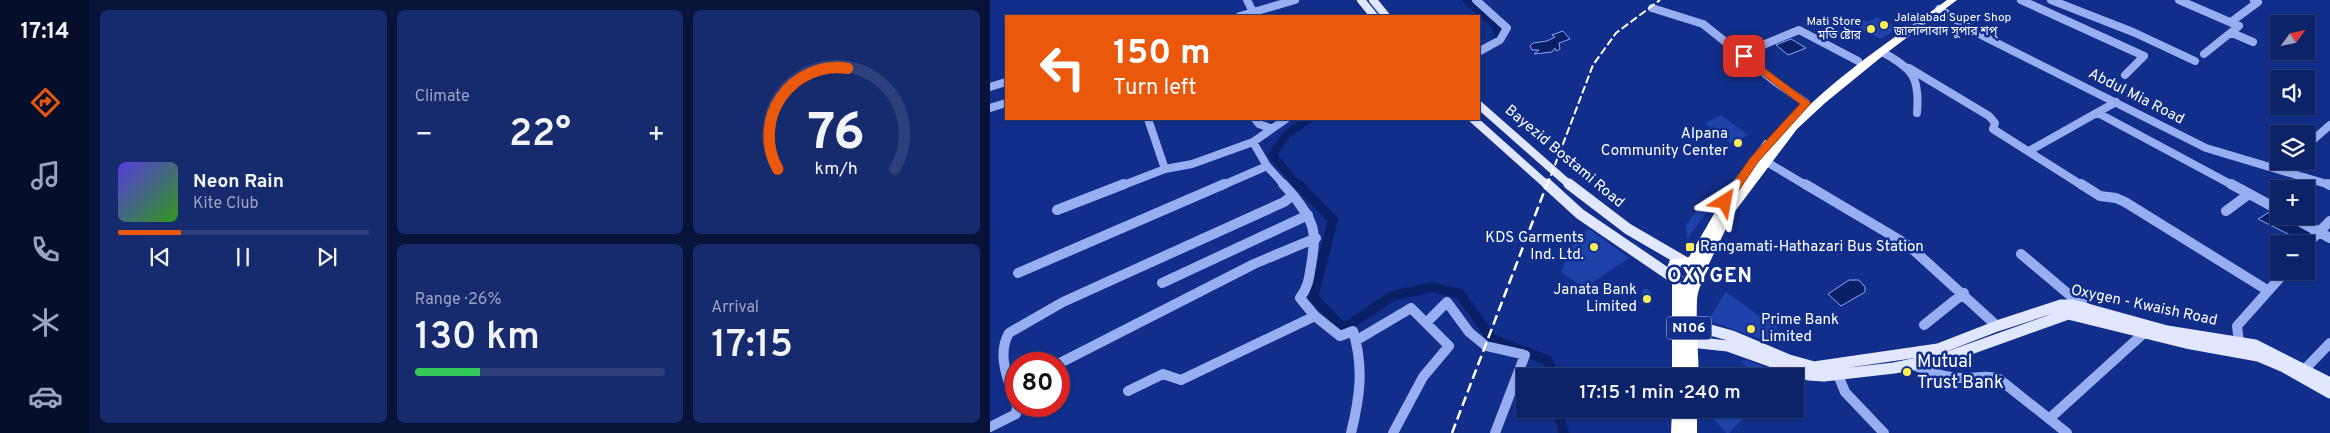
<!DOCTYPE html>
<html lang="en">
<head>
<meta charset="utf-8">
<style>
  :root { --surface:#0d2368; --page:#162b6e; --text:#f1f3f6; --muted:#9aa4c0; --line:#2d407c; --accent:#ea580c }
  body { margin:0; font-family:Overpass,"Noto Sans Bengali",sans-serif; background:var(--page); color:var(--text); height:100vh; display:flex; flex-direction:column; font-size:19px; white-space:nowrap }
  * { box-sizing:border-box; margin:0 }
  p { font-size:16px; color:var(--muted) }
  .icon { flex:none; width:28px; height:28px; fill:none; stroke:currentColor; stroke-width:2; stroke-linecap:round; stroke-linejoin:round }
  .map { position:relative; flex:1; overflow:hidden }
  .details { display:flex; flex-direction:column; gap:10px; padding:10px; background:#071339; width:900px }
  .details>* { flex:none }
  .banner { position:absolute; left:15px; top:15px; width:475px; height:105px; border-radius:0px; box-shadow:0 1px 4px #0004,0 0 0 1px var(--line); background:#ea580c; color:#fff; overflow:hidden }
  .needle { width:32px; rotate:57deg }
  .controls { position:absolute; left:1280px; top:15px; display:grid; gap:10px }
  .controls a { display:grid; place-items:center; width:45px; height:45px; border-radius:0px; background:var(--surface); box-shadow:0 1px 4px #0004,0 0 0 1px var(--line); font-size:25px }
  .speed { position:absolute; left:15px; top:352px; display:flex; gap:10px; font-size:25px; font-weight:700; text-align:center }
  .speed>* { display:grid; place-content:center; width:65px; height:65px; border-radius:50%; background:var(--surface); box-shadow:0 1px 4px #0004,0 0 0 1px var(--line); line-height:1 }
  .speed .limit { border:8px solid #d22; background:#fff; color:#111 }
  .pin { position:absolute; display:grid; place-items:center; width:42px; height:42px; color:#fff; margin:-21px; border-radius:10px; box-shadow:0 2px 8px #0006 }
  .me { position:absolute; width:55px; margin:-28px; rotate:34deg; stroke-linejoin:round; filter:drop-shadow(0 0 4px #0008) }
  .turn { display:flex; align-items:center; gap:18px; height:105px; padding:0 25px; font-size:22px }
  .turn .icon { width:65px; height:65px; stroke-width:2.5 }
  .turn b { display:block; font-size:35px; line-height:42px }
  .big { font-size:38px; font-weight:600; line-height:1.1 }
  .details .card { flex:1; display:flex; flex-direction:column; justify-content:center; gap:8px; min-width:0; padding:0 18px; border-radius:8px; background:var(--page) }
  .details .dial { align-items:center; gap:0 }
  .dial svg { height:130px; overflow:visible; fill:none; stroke:var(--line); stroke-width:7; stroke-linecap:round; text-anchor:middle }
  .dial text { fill:var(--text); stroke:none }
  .song { display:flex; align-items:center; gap:15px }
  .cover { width:60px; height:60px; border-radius:8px; background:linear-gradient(135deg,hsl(250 70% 55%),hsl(110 70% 35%)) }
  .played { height:5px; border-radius:2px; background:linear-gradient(90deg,var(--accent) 25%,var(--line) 25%) }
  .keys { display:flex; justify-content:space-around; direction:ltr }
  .heat { display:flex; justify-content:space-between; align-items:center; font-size:28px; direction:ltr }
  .charge { height:8px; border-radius:4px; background:linear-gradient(90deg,#34c759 26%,var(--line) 0) }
  .details .tiles { flex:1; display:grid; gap:10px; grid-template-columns:repeat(3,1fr) }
  .card:first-child { grid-row:span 2 }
  .trip { position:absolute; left:526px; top:368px; width:288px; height:50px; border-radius:0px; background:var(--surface); box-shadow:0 1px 4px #0004,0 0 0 1px var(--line); font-weight:600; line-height:50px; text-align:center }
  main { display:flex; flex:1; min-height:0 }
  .tabs { display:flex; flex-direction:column; width:90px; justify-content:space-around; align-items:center; background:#050e2a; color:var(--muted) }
  .tabs .icon { width:35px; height:35px }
  .tabs .selected { color:var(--accent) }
  .tabs b { font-size:22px; color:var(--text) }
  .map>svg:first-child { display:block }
</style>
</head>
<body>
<main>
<nav class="tabs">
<b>17:14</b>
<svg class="icon selected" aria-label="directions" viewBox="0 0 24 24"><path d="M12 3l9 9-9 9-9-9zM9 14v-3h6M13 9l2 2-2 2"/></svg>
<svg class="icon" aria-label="music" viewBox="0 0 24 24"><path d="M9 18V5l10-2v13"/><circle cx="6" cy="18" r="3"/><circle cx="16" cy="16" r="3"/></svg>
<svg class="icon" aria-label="phone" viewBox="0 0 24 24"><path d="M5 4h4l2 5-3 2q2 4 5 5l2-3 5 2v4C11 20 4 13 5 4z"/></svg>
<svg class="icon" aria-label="climate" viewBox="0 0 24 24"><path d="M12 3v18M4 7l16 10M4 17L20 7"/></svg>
<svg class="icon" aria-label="car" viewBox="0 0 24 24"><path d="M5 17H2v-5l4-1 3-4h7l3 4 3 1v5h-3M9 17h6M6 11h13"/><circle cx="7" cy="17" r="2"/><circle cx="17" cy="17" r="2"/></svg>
</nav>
<section class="details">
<div class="tiles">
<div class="card">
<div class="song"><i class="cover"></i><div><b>Neon Rain</b><p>Kite Club</p></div></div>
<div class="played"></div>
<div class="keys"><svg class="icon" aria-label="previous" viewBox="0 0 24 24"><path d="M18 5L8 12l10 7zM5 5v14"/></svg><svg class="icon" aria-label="pause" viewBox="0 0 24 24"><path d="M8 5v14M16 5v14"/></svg><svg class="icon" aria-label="next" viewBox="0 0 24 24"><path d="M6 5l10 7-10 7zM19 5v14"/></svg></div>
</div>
<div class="card"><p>Climate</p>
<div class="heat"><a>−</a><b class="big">22°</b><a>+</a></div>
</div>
<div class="card dial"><svg viewBox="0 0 100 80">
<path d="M14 69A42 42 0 1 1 86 69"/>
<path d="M14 69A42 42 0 0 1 57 7" stroke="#ea580c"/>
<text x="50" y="56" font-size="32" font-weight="700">76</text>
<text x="50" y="72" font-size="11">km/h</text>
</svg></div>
<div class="card"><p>Range · 26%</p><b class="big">130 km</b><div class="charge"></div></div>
<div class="card"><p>Arrival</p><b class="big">17:15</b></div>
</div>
</section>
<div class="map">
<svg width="1340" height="433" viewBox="0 0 1340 433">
  <rect width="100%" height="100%" fill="#112f8a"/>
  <path fill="#0a2066" stroke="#88a6f5" d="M573 31 580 39 569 43 570 49 566 51 565 48 562 52 544 54 549 50H542L540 46 543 43 557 41 565 37 562 35Z
    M801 39 816 48 798 55 786 45Z
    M1283 210 1289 214V216H1294L1323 232 1314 242 1268 219Z
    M859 280H869L875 287V292L851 306 838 294Z"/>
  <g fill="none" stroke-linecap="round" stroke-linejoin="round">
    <path stroke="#0a2066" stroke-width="8" d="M477 0 506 26 509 37 505 41
      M309 186 282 155 297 134 319 119"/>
    <path stroke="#0a2066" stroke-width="10" d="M308 184 343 220 323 297 350 325 358 326 402 296 443 287 470 294 502 339 557 360 565 376
      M566 409 574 433"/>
  </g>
  <path fill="#1e42aa" d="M887 17 909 28 891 39 862 25 871 19 877 22Z
    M731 115 758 135 741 144 715 123Z
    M717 197 725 201 697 239 696 225Z
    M599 229 639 258 594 288 571 272 586 237Z
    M653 289H658L662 294 661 305 651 304Z
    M736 292 772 318 775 315 788 327 781 343 718 320Z
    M754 360 773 366 763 374 751 361Z
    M725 409H754L758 414 739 433H736L719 413Z"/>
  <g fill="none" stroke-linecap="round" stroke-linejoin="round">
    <path stroke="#97aff1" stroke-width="8" d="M257 0 265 16
      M486 0 517 28 510 40 490 51
      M1031 0 1154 56 1135 75
      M1061 0 1143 32 1205 61
      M1189 0 1249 26 1214 54
      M662 8 713 24 787 83 816 103
      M949 9 989 34 1216 148 1340 185
      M250 16 305 0
      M1241 22 1268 2 1264 0
      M1242 33 1263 42
      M892 52C923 69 930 77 927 113
      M751 54 809 30 868 61
      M919 68 999 116 1005 123 1003 129 1093 186
      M0 87 16 82
      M0 108 16 103
      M1108 113 1244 186
      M265 119 269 124 280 128
      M1316 146 1340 125
      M1039 151 1126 102
      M775 161 817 186
      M175 169 202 164 263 142
      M1289 169 1299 161
      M131 186 175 169 158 119
      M231 186 277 166
      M295 186 277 166 263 142 296 119"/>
    <path stroke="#97aff1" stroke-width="10" d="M815 184 918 245 1007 326
      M1091 184 1110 196 1126 198 1135 202 1277 290
      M1241 184 1289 210
      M1338 184 1340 185
      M303 195C325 224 327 230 321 266 319 279 318 287 310 298L325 316 350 336 363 331C374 367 370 397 361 433
      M67 210 134 184
      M1236 211 1259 194
      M1300 216 1340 238
      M1316 245 1340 221
      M1031 254 1082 297 1095 305
      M28 273 234 184
      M172 283 318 215
      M436 323 457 302 479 332 496 346 535 355 505 433
      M934 325 974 293
      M367 340 421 308 459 346 433 377 403 433
      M1249 342 1247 326 1296 271
      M68 364 264 264 326 238
      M921 364C937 371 953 377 970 378 984 379 995 374 1009 379L1077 433
      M1315 369 1340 343
      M848 375 855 392 894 433
      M138 391 173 374 191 380 325 316
      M26 404C19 382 6 355 19 333L73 302 294 202 303 195 293 184
      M1059 419 1154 333
      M0 427 26 414 27 406"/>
    <path stroke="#e1e7ff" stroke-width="8" d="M371 0 384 16
      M383 0 396 16
      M489 105 581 186
      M483 119 558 186"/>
    <path stroke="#e1e7ff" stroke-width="11" d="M557 184 590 214 684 278
      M579 184 638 229 693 261
      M699 324 742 336 799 360 824 367 948 349 1007 326 1071 305H1083L1177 331 1265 345 1340 383
      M700 342 738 346 819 375 834 376 904 368 958 357 1078 314 1196 343 1268 356 1294 367 1340 393"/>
    <path fill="#fff" fill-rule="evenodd" d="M957 0H967L895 54 835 103 807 129 743 214 716 270C714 281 708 286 707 300 706 325 708 351 709 376H682V282L675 273 680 260 699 257 742 183 775 140H783L784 144C828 87 899 42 957 0ZM696 266 702 271 697 276H693L689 272 690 268Z
      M682 409H707V433H681Z"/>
    <path stroke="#fff" stroke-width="2" stroke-dasharray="8 3" stroke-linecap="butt" d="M557 186 603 65 626 33 670 0"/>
    <path stroke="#fff" stroke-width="2.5" stroke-dasharray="10 4.5" stroke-linecap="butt" d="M462 433 557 184"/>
  </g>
  <path fill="#ea580c" stroke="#983908" d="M754 53 821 103 768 162 739 205 735 206 730 202 761 157 810 104 751 58 749 56Z"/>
  <g fill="#ffef57" stroke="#112f8a" stroke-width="2">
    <circle cx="894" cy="25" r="5"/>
    <circle cx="881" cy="29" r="5"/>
    <circle cx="748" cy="143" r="5"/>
    <circle cx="604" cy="247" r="5"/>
    <rect x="695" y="242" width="10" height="10" rx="2.5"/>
    <circle cx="657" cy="299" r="5"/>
    <circle cx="761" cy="329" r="5"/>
    <circle cx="917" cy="372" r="5"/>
  </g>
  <g text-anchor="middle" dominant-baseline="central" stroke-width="5" stroke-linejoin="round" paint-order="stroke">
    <g font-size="12" fill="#fff" stroke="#112f8a" text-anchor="start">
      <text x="904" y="18">Jalalabad Super Shop<tspan x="904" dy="14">জালালাবাদ সুপার শপ্</tspan></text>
      <text x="871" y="22" text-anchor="end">Mati Store<tspan x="871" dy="14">মতি ষ্টোর</tspan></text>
    </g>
    <rect fill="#112f8a" stroke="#b8c1dc" stroke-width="1" x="676.5" y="316.5" width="45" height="23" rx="4"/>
    <g font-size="14" font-weight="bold" fill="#fff">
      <text x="699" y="328">N106</text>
    </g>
    <g font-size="15" fill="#fff" stroke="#112f8a">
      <text transform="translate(1146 97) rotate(27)">Abdul Mia Road</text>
      <text transform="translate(574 157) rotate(40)">Bayezid Bostami Road</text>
      <text transform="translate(1154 306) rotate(12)">Oxygen - Kwaish Road</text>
    </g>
    <g font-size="15" fill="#fff" stroke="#112f8a" text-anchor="end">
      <text x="738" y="134">Alpana<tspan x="738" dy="17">Community Center</tspan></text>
      <text x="594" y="238">KDS Garments<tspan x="594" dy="17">Ind. Ltd.</tspan></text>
      <text x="710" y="247" text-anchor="start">Rangamati-Hathazari Bus Station</text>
      <text x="647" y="290">Janata Bank<tspan x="647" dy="17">Limited</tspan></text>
      <text x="771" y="320" text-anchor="start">Prime Bank<tspan x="771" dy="17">Limited</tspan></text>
    </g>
    <g font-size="18" fill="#fff" stroke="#112f8a" text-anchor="start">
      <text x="927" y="362">Mutual<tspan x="927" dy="21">Trust Bank</tspan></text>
    </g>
    <g font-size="20" font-weight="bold" letter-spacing="1" fill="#fff" stroke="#112f8a">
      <text x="720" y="277">OXYGEN</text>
    </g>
  </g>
</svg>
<div class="controls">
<a><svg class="needle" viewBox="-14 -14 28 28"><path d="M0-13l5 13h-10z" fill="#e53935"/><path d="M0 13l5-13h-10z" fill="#9aa4c0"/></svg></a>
<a><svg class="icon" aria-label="sound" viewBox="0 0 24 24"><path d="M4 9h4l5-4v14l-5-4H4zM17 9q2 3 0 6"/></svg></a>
<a><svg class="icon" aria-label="layers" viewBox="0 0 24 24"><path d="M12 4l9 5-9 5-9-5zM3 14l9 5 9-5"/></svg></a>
<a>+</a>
<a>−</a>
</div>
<div class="speed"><div class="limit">80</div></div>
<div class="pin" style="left:754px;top:56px;background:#d93025"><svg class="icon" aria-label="arrive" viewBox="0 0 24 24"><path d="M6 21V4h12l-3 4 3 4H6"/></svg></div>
<svg class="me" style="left:735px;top:202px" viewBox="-20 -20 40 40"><path d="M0-17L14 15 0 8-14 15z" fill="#ea580c" stroke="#fff" stroke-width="4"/></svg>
<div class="trip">17:15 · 1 min · 240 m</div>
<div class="banner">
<div class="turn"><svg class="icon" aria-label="left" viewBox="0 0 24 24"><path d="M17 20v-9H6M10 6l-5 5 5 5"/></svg><div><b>150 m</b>Turn left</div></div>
</div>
</div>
</main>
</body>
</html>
